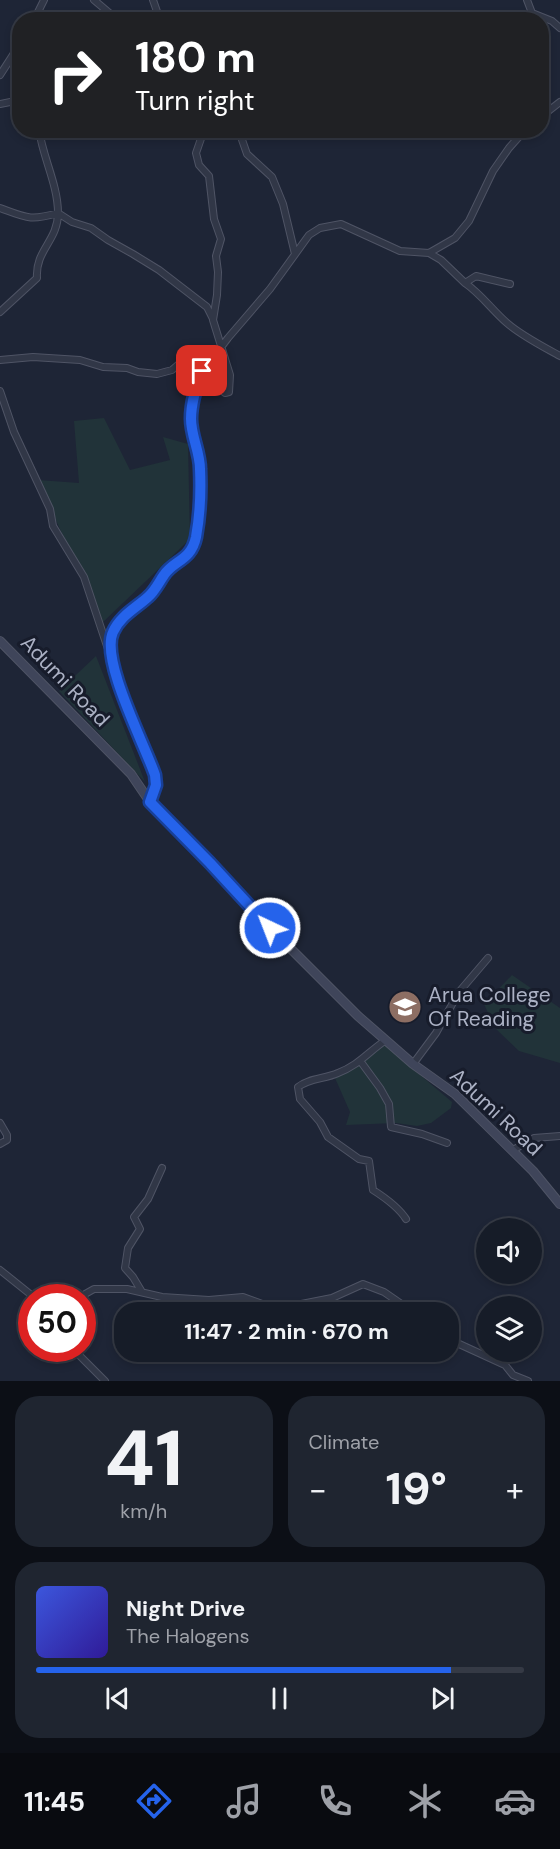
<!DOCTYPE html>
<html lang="en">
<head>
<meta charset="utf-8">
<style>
  :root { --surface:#161c28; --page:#1f2530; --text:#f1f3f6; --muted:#9ea1a8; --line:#353a45; --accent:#2563eb }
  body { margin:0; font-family:"DM Sans",sans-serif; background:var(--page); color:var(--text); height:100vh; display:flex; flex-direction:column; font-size:22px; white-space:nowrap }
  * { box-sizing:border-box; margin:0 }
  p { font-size:20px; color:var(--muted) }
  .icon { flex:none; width:33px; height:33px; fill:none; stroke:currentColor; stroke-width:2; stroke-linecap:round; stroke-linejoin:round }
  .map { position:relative; height:1381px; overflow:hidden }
  .panel { display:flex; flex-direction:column; gap:15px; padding:15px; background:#0c0f16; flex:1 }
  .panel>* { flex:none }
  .guide { position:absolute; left:12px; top:12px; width:537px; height:126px; border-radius:24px; box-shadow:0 3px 9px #0003,0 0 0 2px var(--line); background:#202124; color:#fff; overflow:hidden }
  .tools { position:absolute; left:476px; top:1218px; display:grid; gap:12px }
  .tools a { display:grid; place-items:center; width:66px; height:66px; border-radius:50%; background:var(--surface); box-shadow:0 3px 9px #0003,0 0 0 2px var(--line); font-size:30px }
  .speed { position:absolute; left:18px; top:1284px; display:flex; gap:12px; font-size:30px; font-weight:700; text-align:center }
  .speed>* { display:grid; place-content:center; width:78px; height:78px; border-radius:50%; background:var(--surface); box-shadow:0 3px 9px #0003,0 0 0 2px var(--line); line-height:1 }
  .speed .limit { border:9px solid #d22; background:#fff; color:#111 }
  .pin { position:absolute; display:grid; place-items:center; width:51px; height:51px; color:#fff; margin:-26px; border-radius:12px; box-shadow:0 3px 9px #0006 }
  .me { position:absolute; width:66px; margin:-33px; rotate:317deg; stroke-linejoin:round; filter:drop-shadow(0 0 4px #0008) }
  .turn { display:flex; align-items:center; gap:21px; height:126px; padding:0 24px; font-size:27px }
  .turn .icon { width:78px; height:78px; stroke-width:2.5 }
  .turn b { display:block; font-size:42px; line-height:51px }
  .big { font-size:45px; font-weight:700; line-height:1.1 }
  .panel .widget { flex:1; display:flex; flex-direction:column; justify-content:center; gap:9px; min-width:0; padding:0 21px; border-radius:24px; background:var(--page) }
  .panel .dial { align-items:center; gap:0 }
  .dial b { font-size:78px; line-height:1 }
  .song { display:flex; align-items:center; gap:18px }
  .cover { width:72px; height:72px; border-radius:9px; background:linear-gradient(135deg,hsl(230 70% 55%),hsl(250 70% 35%)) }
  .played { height:6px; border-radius:3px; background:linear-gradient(90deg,var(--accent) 85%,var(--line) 85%) }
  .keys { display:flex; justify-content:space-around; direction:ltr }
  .heat { display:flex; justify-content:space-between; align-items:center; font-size:33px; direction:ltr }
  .panel .tiles { flex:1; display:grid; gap:15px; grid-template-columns:1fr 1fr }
  .widget:last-child { grid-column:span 2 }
  .trip { position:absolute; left:114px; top:1302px; width:345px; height:60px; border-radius:24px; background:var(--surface); box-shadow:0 3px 9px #0003,0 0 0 2px var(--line); font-weight:700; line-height:60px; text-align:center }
  .menu { display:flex; height:96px; justify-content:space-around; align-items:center; background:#090b10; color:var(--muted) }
  .menu .icon { width:42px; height:42px }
  .menu .on { color:var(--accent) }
  .menu b { font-size:27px; color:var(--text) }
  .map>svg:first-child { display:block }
</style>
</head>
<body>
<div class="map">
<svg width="560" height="1381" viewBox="0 0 560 1381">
  <rect width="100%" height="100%" fill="#1e2536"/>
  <path fill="#213339" d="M104 418 130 470 170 460 163 437 188 444 190 539 102 623 38 480 79 483 74 421Z
    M96 656 145 782 59 691Z
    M512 975 560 1008V1063L519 1051 495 1028 484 1004Z
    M379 1045 386 1046 452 1102 451 1108 431 1123 417 1126 396 1123 346 1125 350 1112 335 1078 338 1071 357 1067 368 1052Z"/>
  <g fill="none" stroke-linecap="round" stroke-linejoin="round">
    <defs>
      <path id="minor" d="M94 0 113 16 119 20
        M153 0 160 20
        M527 0 532 13 552 21 560 28
        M34 20 44 0
        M148 20 158 16
        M0 75 20 44
        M0 104 20 100
        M542 116 560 102
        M237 130 240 134 247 154 272 177 283 204 295 254
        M0 208C27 218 30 221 58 213L72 222 91 228 108 240 133 254 159 270 207 307 213 319
        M429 253 441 260 465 283 476 276 510 284
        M465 283C481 294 492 310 507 323 522 336 542 346 560 356
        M0 312 37 278C35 250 58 241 58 213 58 185 43 158 39 130
        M0 360 33 357 80 360 103 367 127 368 138 372 157 374 172 370 179 364C203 364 209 379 225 393L229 392 230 375 213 320 217 295 218 272 216 256 221 239 214 219 209 176 199 165 196 153 204 130
        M0 391 14 432 50 509 53 526 84 577 109 652
        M112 662 125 701 155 775 156 785 150 802
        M113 663 110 643 113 632 130 610 150 596 165 573 182 561 195 543 199 506 200 467 191 421 194 393 203 371 228 338 270 289 309 235 320 228 341 224 400 251 429 253 455 238 469 221 493 171 509 148 525 130
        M386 1040C368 1052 359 1065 338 1073 325 1079 309 1078 298 1087L300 1099 320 1122 328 1137 359 1159 369 1161 373 1190C384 1197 399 1208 406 1219
        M361 1062 380 1088 389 1104 391 1127 422 1134 447 1143
        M413 1064 436 1033 459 992 488 958
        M0 1123 7 1135V1140L0 1144
        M513 1150 534 1138 560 1136
        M0 1270 35 1298
        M142 1292 133 1277 125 1268 128 1248 140 1229 134 1217 148 1199 162 1168
        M78 1298 94 1289H127L162 1297 209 1300 243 1297 276 1309 332 1298 363 1284 384 1292 413 1312
        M448 1337 457 1343 505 1365 513 1375 528 1381
        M76 1348 79 1355 105 1381"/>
      <path id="secondary" d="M0 641 131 774 150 802 210 863 270 928 358 1016 413 1064 455 1094 533 1171 560 1204"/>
    </defs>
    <use href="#minor" stroke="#4f5465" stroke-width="8"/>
    <use href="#secondary" stroke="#4f5465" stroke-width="10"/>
    <use href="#minor" stroke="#313747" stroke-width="6"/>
    <use href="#secondary" stroke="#3f455a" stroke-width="8"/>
  </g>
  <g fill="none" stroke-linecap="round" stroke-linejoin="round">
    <defs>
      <path id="route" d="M202 371C196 387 191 402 191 419 191 436 200 452 200 469 201 491 200 515 196 537 191 561 174 560 164 575 159 582 155 591 148 597 136 608 120 616 113 632 100 660 145 745 155 775L156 785 150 802 210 863 270 928"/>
    </defs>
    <use href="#route" stroke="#184099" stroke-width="15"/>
    <use href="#route" stroke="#2563eb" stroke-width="10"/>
  </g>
  <defs>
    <symbol id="school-disc" viewBox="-11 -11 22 22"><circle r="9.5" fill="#8d6e63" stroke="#171c2b"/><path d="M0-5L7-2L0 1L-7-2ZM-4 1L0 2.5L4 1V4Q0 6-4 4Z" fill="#fff"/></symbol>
  </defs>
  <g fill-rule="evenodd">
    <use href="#school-disc" x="386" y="988" width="38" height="38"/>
  </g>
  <g text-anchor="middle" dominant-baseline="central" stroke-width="6" stroke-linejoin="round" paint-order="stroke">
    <g font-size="21" fill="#abb1c4" stroke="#171c2b">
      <text transform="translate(65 681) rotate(46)">Adumi Road</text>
      <text transform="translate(496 1112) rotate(43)">Adumi Road</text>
    </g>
    <g font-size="21" fill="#abb1c4" stroke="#171c2b" text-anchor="start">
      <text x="428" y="995">Arua College<tspan x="428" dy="24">Of Reading</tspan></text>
    </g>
  </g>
</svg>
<div class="tools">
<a><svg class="icon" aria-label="sound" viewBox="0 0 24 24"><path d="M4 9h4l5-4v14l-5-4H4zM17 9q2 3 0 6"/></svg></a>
<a><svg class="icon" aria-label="layers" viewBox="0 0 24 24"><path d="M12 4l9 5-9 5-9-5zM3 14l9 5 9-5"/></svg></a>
</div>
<div class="speed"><div class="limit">50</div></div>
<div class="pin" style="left:202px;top:371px;background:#d93025"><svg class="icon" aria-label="arrive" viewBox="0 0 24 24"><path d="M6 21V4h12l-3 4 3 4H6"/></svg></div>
<svg class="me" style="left:270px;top:928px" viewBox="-20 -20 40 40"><circle r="17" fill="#2563eb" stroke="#fff" stroke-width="3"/><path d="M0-11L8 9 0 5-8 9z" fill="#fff"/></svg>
<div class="trip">11:47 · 2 min · 670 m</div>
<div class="guide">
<div class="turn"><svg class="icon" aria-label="right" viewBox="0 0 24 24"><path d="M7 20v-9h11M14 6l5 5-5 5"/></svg><div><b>180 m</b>Turn right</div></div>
</div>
</div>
<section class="panel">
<div class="tiles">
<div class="widget dial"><b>41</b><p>km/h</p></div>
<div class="widget"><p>Climate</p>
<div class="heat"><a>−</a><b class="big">19°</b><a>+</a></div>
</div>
<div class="widget">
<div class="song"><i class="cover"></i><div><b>Night Drive</b><p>The Halogens</p></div></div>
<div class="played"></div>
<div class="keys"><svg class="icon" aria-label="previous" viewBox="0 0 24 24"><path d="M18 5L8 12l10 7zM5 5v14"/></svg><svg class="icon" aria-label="pause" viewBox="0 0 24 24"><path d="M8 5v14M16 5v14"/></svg><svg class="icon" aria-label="next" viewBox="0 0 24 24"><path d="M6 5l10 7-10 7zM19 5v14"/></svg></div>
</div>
</div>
</section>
<nav class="menu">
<b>11:45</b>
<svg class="icon on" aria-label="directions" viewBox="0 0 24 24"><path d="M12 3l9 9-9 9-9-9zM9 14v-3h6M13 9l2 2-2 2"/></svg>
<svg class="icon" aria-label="music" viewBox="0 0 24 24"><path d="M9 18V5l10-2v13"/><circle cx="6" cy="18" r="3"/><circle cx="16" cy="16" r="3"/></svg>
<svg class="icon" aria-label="phone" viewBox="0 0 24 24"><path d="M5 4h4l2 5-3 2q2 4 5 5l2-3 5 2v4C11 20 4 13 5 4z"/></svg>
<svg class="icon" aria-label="climate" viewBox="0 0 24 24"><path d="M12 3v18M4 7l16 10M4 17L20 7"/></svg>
<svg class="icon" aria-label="car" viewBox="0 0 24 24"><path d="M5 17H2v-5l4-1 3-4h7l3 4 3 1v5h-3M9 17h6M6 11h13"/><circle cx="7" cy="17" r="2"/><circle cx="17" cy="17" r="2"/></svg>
</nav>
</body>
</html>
